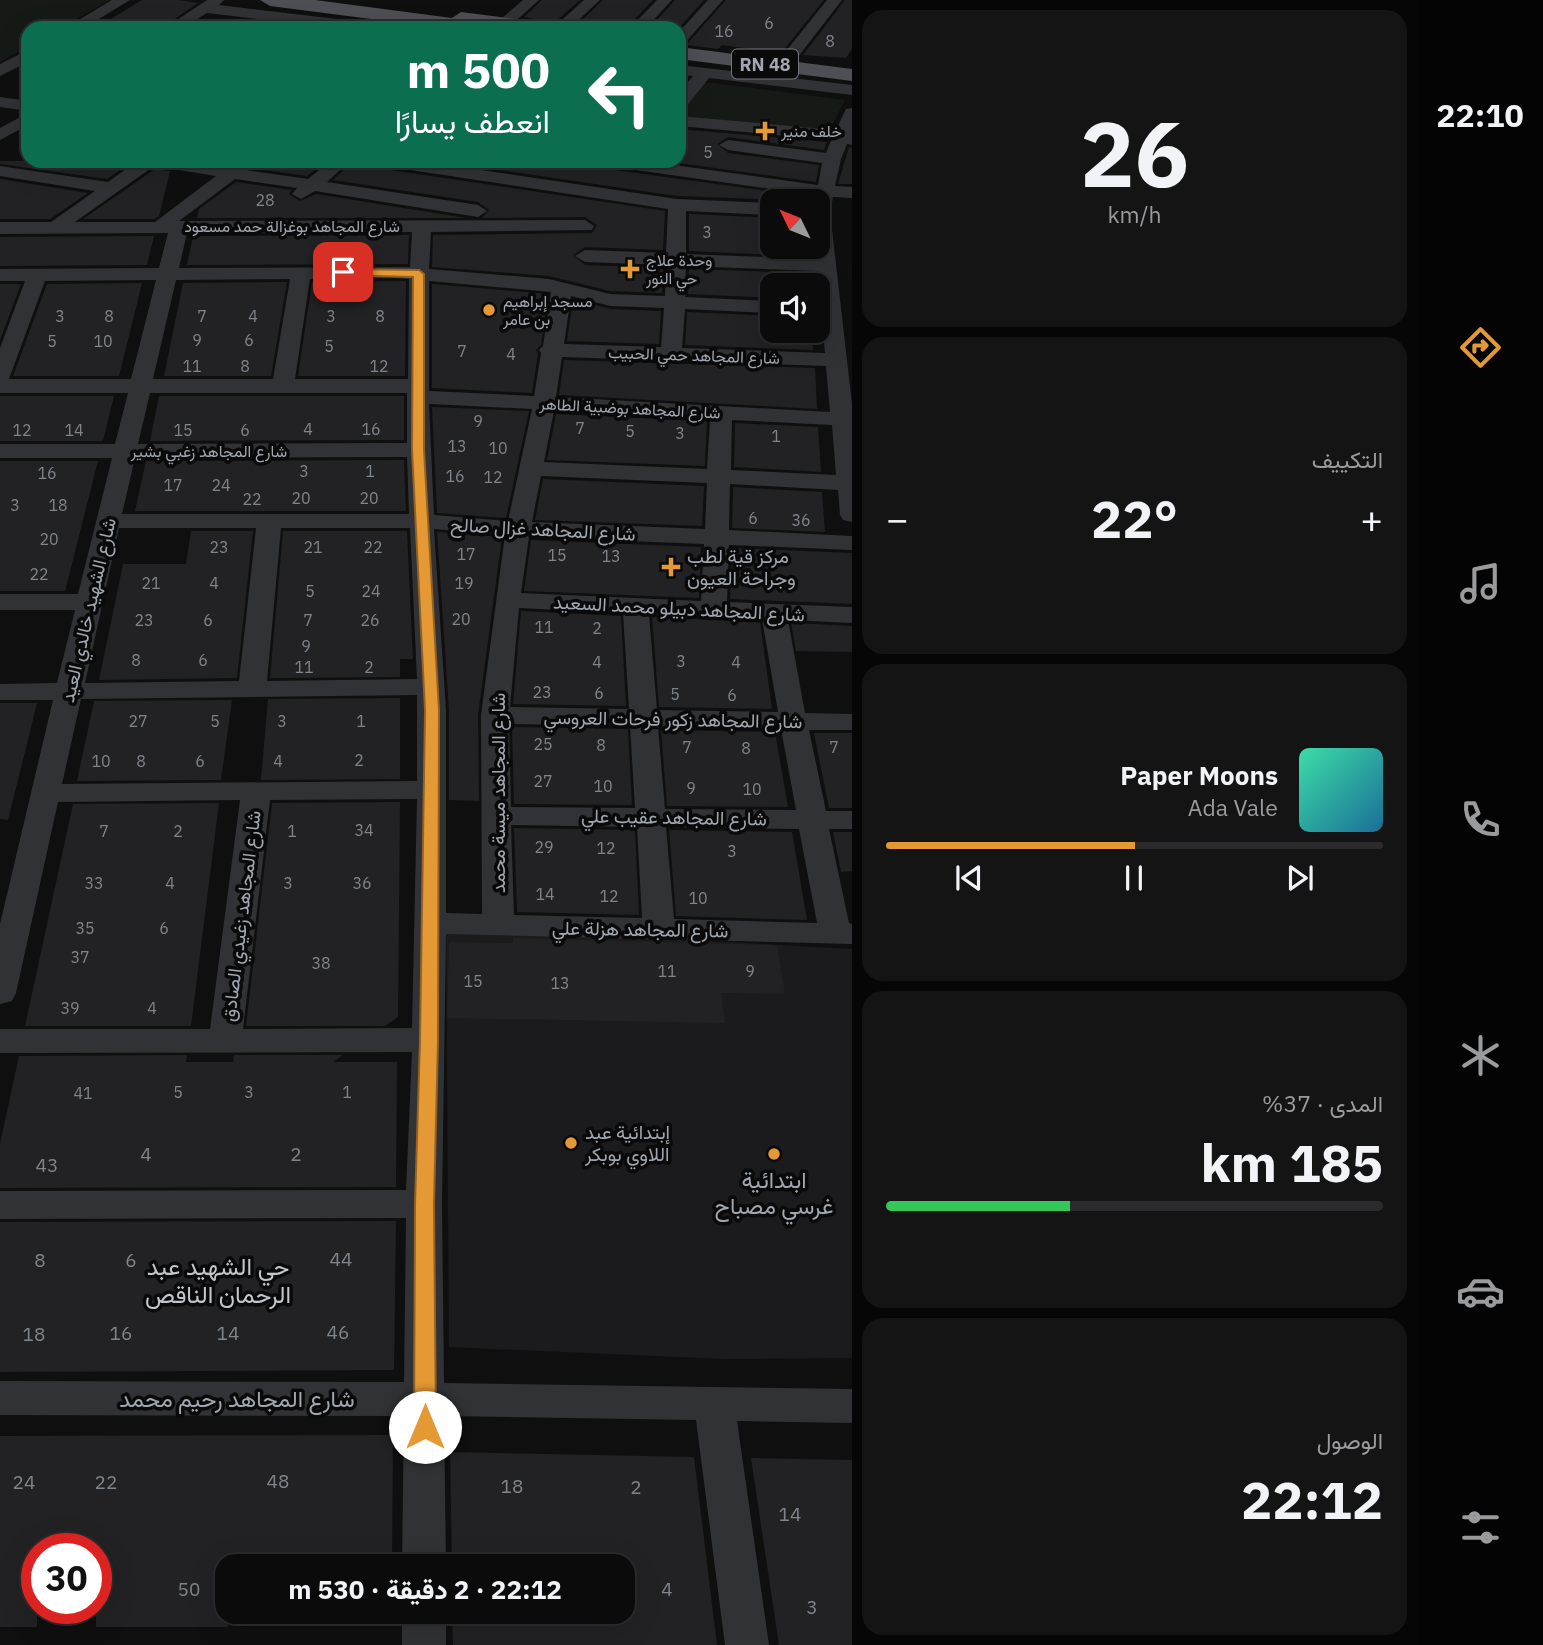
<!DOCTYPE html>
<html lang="ar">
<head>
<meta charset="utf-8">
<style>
  :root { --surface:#0b0b0c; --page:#141415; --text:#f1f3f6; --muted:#9a9b9d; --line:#2b2b2d; --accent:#e49934 }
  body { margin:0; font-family:"IBM Plex Sans",Vazirmatn,sans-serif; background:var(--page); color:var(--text); direction:rtl; height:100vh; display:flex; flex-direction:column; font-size:26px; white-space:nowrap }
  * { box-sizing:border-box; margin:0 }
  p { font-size:23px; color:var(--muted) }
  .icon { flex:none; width:38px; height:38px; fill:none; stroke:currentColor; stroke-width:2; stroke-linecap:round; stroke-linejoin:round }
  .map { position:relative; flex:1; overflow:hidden; direction:ltr }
  .side { display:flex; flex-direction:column; gap:10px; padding:10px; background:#060607; width:565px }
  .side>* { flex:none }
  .hud { position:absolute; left:21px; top:21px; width:665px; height:147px; border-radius:21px; box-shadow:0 7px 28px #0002,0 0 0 2px var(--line); direction:rtl; background:#0b6e4f; color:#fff; overflow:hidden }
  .needle { width:46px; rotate:313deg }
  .buttons { position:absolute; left:760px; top:189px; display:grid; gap:14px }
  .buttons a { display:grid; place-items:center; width:70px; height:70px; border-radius:14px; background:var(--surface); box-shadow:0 7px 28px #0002,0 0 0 2px var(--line); font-size:35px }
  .speed { position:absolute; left:21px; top:1533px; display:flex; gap:14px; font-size:35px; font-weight:700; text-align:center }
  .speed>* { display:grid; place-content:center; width:91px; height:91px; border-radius:50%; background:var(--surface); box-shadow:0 7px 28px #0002,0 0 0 2px var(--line); line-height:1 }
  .speed .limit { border:10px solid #d22; background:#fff; color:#111 }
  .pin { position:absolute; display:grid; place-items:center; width:60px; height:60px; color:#fff; margin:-30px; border-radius:14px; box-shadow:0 4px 10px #0006 }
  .me { position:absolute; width:77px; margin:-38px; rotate:0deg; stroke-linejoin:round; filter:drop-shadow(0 0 5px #0008) }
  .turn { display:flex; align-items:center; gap:24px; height:147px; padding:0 21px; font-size:32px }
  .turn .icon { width:91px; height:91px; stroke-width:2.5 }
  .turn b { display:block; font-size:49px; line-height:60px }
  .big { font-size:52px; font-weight:800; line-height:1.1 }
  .side .widget { flex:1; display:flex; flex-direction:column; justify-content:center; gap:10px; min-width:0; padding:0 24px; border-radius:21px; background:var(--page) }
  .side .dial { align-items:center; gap:0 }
  .dial b { font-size:91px; line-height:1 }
  .song { display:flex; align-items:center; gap:21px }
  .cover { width:84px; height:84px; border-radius:10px; background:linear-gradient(135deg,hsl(160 70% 55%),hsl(200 70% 35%)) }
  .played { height:7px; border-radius:4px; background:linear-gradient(90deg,var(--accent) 50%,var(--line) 50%) }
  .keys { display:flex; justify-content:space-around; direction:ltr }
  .heat { display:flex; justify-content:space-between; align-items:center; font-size:38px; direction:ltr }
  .charge { height:10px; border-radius:5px; background:linear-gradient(90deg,#34c759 37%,var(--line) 0) }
  .trip { position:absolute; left:215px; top:1554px; width:420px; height:70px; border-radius:21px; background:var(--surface); box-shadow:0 7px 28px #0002,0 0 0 2px var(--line); font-weight:800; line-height:70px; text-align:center; direction:rtl }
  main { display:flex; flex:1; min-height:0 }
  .tabs { display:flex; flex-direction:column; width:126px; justify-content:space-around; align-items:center; background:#040405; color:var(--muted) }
  .tabs .icon { width:49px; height:49px }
  .tabs .active { color:var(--accent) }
  .tabs b { font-size:32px; color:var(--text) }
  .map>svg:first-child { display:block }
</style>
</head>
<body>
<main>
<nav class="tabs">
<b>22:10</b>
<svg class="icon active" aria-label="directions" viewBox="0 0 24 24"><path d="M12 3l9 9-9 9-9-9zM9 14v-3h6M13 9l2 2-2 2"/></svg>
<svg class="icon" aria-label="music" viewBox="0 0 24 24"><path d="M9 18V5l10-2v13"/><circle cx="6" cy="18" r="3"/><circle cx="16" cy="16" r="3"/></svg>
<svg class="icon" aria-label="phone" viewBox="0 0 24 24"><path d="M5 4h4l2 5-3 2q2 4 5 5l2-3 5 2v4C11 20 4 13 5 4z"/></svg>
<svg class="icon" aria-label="climate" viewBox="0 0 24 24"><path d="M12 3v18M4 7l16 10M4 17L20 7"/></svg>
<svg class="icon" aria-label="car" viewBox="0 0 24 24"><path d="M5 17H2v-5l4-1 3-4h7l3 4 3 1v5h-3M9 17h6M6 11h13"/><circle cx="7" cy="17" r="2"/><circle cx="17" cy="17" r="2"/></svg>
<svg class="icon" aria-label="filters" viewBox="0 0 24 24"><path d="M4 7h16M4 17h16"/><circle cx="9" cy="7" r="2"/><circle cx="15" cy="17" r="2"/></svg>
</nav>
<section class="side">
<div class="widget dial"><b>26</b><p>km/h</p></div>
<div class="widget"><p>التكييف</p>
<div class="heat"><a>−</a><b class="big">22°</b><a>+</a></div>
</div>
<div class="widget">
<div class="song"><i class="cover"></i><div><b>Paper Moons</b><p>Ada Vale</p></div></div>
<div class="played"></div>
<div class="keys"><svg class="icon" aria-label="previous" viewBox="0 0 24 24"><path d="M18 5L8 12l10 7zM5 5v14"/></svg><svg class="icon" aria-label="pause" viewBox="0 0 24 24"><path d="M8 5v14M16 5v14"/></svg><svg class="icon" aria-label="next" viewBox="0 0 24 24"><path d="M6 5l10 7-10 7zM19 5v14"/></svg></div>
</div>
<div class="widget"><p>المدى · 37%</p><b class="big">185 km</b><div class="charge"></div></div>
<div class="widget"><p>الوصول</p><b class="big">22:12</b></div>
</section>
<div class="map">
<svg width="852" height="1645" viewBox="0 0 852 1645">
  <rect width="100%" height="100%" fill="#0f0f10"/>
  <path fill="#1b1b1d" d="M446 926 852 949V1358L723 1359 449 1347Z"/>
  <path fill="#161a16" d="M0 0H110L60 28H28V46L0 62Z
    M705 82 845 100 828 133 679 119V114Z"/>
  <path fill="#222224" d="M142 0H179L198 3 163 27 109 20Z
    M542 0H580L554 23 524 17Z
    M603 0H653L632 22 616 20 607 28 576 26Z
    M675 0H704L679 28 653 24Z
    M726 0H824L781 53 722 45 718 49 686 45Z
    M845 0H852V49L846 58 803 55Z
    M679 129 827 142 824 150 728 137 717 144 728 153 819 165 816 182 664 161H679Z
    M849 147 852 148V184H838Z
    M0 161H133L107 179 0 164Z
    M246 161H326L307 176 251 168 252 166Z
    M353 161H373L384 169 665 211 663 250 585 247 573 255 585 265 663 268 662 293 610 291 549 276 432 267 433 235 592 233 597 225 585 217 482 218 489 210 478 202 333 180Z
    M438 161H596L607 169 812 197V201L677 196Z
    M155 169 170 171 159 216 154 219H83Z
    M0 179 88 193 50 219H0Z
    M236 182 292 190 289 194 300 201 316 194 466 218H197L199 209Z
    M689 214 772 218V247H807L808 256 689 251Z
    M409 235 408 264 187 265 193 236Z
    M154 236 147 265 0 266V237Z
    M689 269 809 273 810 285H772V298L688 294Z
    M406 281 405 376H298L312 282Z
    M287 282 271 376H164L183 283Z
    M142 283 119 376H13L47 284Z
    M0 284H21L0 340Z
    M432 284 548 294 541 345 536 350 538 354 532 393 432 388Z
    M573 299 610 309 661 311 659 344 567 341Z
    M687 312 772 316V331H812L813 350 685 345Z
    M564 360 815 368 817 409 559 395Z
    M0 396H114L103 441H0Z
    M159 396H404V440L150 441Z
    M432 407 529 411 506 518 437 513Z
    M556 414 707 421 705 466 547 460Z
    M735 423 818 427 821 472 734 467Z
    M404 460 406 511H135L146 461Z
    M0 461H98L65 591H0Z
    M543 479 704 486 702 526 535 520Z
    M733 487 822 492 825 532 732 528Z
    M191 531H253L237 678 99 680 123 564H186Z
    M283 531H407L413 659H400V677L270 678Z
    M437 532 502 537 478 715 479 801 449 800V710Z
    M531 540 701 547 699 598 524 591Z
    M732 548 852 553V604L730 599Z
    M521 611 621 616 626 706 513 704Z
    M652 617 760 622 772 709 659 707Z
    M791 623 852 626V652L796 651Z
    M400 698V779L261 780 268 699Z
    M232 700 221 780 77 781 94 701Z
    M0 703H37L8 820 0 819Z
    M512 727 628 729 632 805 514 804Z
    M661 730 775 732 788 807 667 806Z
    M814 733H852V808H829Z
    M400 802 398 1017 385 1026H246L272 803Z
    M219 803 191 1026H25L73 804Z
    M514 828 635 830 639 915 517 912Z
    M669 830 792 832 807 920 676 916Z
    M833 832H852V871L841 872Z
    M513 938 777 945 785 994 721 993 725 1023 447 1018 449 942 513 943Z
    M187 1055 186 1062H233L234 1055H343L333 1062H397L396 1187 0 1188V1144L19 1056Z
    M396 1221 394 1370 0 1372V1222Z
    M393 1435 392 1566H228V1627H96V1549H37V1627H0V1436Z
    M450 1452 694 1457 717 1645H453L452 1612H623V1566H452Z
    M751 1458 852 1460V1645H779Z"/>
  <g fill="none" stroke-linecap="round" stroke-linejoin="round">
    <path fill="#303235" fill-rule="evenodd" d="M112 0H130L84 28H65Z
      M207 0H224L219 5 371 23 379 28H333L207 13 183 28H165Z
      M523 0H539L510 26H500L497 23 500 20Z
      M584 0H600L570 28H553Z
      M657 0H672L646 28H630Z
      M708 0H723L684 44 679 46V32Z
      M827 0H842L794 62H782L780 59 782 56Z
      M28 50V62L0 76V64Z
      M679 65 852 85V95L709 78 685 108 679 109V93L693 76 679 75Z
      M0 97 28 101V111L0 107Z
      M852 108V145L847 144 841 159 835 186 852 187V198L833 197 830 212 852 404V522L843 520 840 515 838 490 730 484 729 530 852 536V550L729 545 727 602 852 607V623L788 620 805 713 852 714V730H809L826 811H852V829H829L849 923 852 924V944L446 934 442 1204 444 1383 852 1389V1423L737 1421 769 1645H725L696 1420 444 1416 446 1566H402L404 1416 0 1415V1381L404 1382 406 1218 0 1219V1191L406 1190 412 1052 0 1053V1029H210L240 800 58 802 16 993 12 1001 0 1004V924L53 700H0V684L57 683 75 610H0V594H78L112 458H0V444H115L128 393H0V348L25 281H0V269L159 268 168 233 0 234V222H51L95 191 0 176V166L108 182 137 161H190L228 167 241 161 249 166 246 170 308 179 330 161H350L327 182 478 205 487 211 478 217 315 191 301 199 292 194 297 188 235 179 179 221 585 220 594 226 592 230 431 232 429 269 549 279 610 294 665 296 666 265 585 262 575 256 585 250 666 253 668 209 384 166 375 161H420L677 199 772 203V215L686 211V254L816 259 815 195 607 166 598 161H645L818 185 822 163 728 150 719 145 728 140 826 153 831 140 679 126V116L836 130 846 109ZM154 166 216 176 155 222H75ZM412 232 410 267 179 268 187 233ZM686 266 817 271 825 353 682 348 685 309 772 313V301L685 297ZM395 278 409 279 408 379H295L310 279ZM290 279 273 379H153L176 280ZM156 280 131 379H9L45 281ZM429 281 551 292 543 346 539 350 541 353 534 396 429 391ZM571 296 610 306 664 308 661 347 564 344ZM562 357 826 366 830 412 556 397ZM150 393H407V443L138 444ZM429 404 532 409 508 521 434 515ZM554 411 710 419 707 469 544 462ZM732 420 832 425 836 475 731 470ZM407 457 409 514H122L135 458ZM541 476 707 483 705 529 532 522ZM119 528H256L239 681 85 683ZM281 528H410L417 679 267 681ZM434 529 505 535 481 715 482 914 446 913V710ZM529 537 704 544 701 601 521 593ZM519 608 623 613 629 709 510 707ZM649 614 762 619 778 712 657 710ZM417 695V781L62 784 81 699ZM509 724 630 726 635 808 511 807ZM658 727 781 729 796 810 665 809ZM417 799 412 1028 243 1029 270 800ZM511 825 637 827 642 918 514 915ZM666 827 799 829 817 923 674 919Z
      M28 113V125L0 140V128Z
      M402 1612H446V1645H402Z"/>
    <path fill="#4d4f54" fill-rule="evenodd" d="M260 0H315L452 18 461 12 539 22 546 24 549 28H441L270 6Z
      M679 47 852 69V81L679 59Z"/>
  </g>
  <path fill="#e49934" stroke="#946322" stroke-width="2" d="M343 269 419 270 424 274V450L439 710 438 1040 434 1204 436 1427 432 1433 425 1436 417 1433 414 1427 415 1204 420 1040 425 710 412 450 413 277 339 275 337 272Z"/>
  <g fill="#e49934" stroke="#0a0a0b" stroke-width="2.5">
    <path d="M761.5 120.5h7v7h7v7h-7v7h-7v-7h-7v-7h7z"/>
    <path d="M626.5 258.5h7v7h7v7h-7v7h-7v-7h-7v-7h7z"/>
    <circle cx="489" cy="310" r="7"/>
    <path d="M667.5 556.5h7v7h7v7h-7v7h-7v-7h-7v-7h7z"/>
    <circle cx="571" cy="1143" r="7"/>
    <circle cx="774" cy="1154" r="7"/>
  </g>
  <g text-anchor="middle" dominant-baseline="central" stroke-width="7" stroke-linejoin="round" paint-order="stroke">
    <g font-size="16" fill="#80858c">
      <text x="769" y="23">6</text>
      <text x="724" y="31">16</text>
      <text x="830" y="41">8</text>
      <text x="708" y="152">5</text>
      <text x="265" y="200">28</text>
      <text x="707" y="232">3</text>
      <text x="60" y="316">3</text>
      <text x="109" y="316">8</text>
      <text x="202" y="316">7</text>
      <text x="253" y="316">4</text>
      <text x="331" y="316">3</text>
      <text x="380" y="316">8</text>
      <text x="197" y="340">9</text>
      <text x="249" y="340">6</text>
      <text x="52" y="341">5</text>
      <text x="103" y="341">10</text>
      <text x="329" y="346">5</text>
      <text x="462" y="351">7</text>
      <text x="511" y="354">4</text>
      <text x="192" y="366">11</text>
      <text x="245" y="366">8</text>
      <text x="379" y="366">12</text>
      <text x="478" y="421">9</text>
      <text x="580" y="428">7</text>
      <text x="308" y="429">4</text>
      <text x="371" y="429">16</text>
      <text x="22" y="430">12</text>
      <text x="74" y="430">14</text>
      <text x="183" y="430">15</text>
      <text x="245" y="430">6</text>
      <text x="630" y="431">5</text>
      <text x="680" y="433">3</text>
      <text x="776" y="436">1</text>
      <text x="457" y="446">13</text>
      <text x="498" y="448">10</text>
      <text x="304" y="471">3</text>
      <text x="370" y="471">1</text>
      <text x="47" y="473">16</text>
      <text x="455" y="476">16</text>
      <text x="493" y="477">12</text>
      <text x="173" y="485">17</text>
      <text x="221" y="485">24</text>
      <text x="301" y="498">20</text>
      <text x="369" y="498">20</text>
      <text x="252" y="499">22</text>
      <text x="15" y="505">3</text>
      <text x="58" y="505">18</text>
      <text x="753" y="518">6</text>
      <text x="801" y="520">36</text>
      <text x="49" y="539">20</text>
      <text x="219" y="547">23</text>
      <text x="313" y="547">21</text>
      <text x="373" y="547">22</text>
      <text x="466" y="554">17</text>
      <text x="557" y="555">15</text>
      <text x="611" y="556">13</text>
      <text x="39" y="574">22</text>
      <text x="151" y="583">21</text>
      <text x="214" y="583">4</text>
      <text x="464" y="583">19</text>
      <text x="310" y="591">5</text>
      <text x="371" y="591">24</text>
      <text x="461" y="619">20</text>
      <text x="144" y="620">23</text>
      <text x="208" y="620">6</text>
      <text x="308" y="620">7</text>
      <text x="370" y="620">26</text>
      <text x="544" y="627">11</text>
      <text x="597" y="628">2</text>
      <text x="306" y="646">9</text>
      <text x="136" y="660">8</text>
      <text x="203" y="660">6</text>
      <text x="681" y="661">3</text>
      <text x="597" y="662">4</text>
      <text x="736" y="662">4</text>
      <text x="304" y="667">11</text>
      <text x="369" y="667">2</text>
      <text x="542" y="692">23</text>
      <text x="599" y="693">6</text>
      <text x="675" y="694">5</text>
      <text x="732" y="695">6</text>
      <text x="138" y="721">27</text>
      <text x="215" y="721">5</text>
      <text x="282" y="721">3</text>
      <text x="361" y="721">1</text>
      <text x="543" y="744">25</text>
      <text x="601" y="745">8</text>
      <text x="687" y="747">7</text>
      <text x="834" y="747">7</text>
      <text x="746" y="748">8</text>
      <text x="359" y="760">2</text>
      <text x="101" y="761">10</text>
      <text x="141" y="761">8</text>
      <text x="200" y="761">6</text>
      <text x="278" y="761">4</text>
      <text x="543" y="781">27</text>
      <text x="603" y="786">10</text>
      <text x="691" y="788">9</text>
      <text x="752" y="789">10</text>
      <text x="364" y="830">34</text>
      <text x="104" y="831">7</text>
      <text x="178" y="831">2</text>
      <text x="292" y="831">1</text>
      <text x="544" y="847">29</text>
      <text x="606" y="848">12</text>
      <text x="732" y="851">3</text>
      <text x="94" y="883">33</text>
      <text x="170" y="883">4</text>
      <text x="288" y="883">3</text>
      <text x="362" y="883">36</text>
      <text x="545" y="894">14</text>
      <text x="609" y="896">12</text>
      <text x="698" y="898">10</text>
      <text x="85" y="928">35</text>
      <text x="164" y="928">6</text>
      <text x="80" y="957">37</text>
      <text x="321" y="963">38</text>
      <text x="667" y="971">11</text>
      <text x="750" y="971">9</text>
      <text x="473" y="981">15</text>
      <text x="560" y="983">13</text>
      <text x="70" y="1008">39</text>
      <text x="152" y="1008">4</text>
      <text x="178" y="1092">5</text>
      <text x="249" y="1092">3</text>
      <text x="347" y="1092">1</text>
      <text x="83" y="1093">41</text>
    </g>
    <g font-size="16" fill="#a1a7b0" stroke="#0a0a0b" text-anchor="start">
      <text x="781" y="131">خلف منير</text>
      <text x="646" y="260">وحدة علاج<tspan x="646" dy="18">حي النور</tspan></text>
      <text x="503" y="301">مسجد إبراهيم<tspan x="503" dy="18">بن عامر</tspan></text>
    </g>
    <g font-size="16" fill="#a1a7b0" stroke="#0a0a0b">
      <text x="292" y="226">شارع المجاهد بوغزالة حمد مسعود</text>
      <text transform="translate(694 355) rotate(2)">شارع المجاهد حمي الحبيب</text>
      <text transform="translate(630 408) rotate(3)">شارع المجاهد بوضبية الطاهر</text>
      <text x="209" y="451">شارع المجاهد زغبي بشير</text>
    </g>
    <rect fill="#0a0a0b" stroke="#74787e" stroke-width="2" x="732" y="49.5" width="66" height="29" rx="5"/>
    <g font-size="18" font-weight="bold" fill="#a1a7b0">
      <text x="765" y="64">RN 48</text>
    </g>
    <g font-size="19" fill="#a1a7b0" stroke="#0a0a0b">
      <text transform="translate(543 529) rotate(3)">شارع المجاهد غزال صالح</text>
      <text transform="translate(679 608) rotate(3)">شارع المجاهد دبيلو محمد السعيد</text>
      <text transform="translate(88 610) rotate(-77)">شارع الشهيد خالدي العيد</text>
      <text transform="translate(673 719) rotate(1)">شارع المجاهد زكور فرحات العروسي</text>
      <text transform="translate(498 793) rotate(-90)">شارع المجاهد ميسة محمد</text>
      <text transform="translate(674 817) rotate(1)">شارع المجاهد عقيب علي</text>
      <text transform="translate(241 916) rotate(-83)">شارع المجاهد زغيدي الصادق</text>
      <text transform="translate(640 929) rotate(1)">شارع المجاهد هزلة علي</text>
    </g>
    <g font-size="19" fill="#a1a7b0" stroke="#0a0a0b" text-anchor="start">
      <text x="687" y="556">مركز قية لطب<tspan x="687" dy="22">وجراحة العيون</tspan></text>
      <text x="585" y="1132">إبتدائية عبد<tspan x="585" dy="22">اللاوي بوبكر</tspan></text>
    </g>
    <g font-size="19" fill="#80858c">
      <text x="146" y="1154">4</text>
      <text x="296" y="1154">2</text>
      <text x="47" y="1165">43</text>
      <text x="341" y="1259">44</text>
      <text x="40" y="1260">8</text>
      <text x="131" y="1260">6</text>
      <text x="338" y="1332">46</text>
      <text x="121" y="1333">16</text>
      <text x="228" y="1333">14</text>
      <text x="34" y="1334">18</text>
      <text x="278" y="1481">48</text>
      <text x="24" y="1482">24</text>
      <text x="106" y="1482">22</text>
      <text x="512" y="1486">18</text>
      <text x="636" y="1487">2</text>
      <text x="790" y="1514">14</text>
      <text x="189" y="1589">50</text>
      <text x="667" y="1589">4</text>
      <text x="812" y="1607">3</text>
    </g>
    <g font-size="23" fill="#a1a7b0" stroke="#0a0a0b">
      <text x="774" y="1179">ابتدائية<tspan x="774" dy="26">غرسي مصباح</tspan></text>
    </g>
    <g font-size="23" fill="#a1a7b0" stroke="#0a0a0b">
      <text x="237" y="1398">شارع المجاهد رحيم محمد</text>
    </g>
    <g font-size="24" fill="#c2c6cd" stroke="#0a0a0b">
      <text x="218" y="1266">حي الشهيد عبد<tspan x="218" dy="28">الرحمان الناقص</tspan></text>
    </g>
  </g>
</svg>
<div class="buttons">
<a><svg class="needle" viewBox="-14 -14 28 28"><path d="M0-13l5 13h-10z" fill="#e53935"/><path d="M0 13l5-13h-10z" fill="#9a9b9d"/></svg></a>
<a><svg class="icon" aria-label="sound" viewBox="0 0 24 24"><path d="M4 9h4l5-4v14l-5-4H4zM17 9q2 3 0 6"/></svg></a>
</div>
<div class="speed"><div class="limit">30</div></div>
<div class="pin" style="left:343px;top:272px;background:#d93025"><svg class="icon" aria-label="arrive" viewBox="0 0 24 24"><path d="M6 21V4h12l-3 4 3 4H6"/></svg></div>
<svg class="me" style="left:425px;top:1427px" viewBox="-20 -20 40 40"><circle r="19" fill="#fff"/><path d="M0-13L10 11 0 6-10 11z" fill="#e49934"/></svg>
<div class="trip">22:12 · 2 دقيقة · 530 m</div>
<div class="hud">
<div class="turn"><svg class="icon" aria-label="left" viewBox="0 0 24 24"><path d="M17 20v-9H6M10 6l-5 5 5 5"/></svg><div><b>500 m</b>انعطف يسارًا</div></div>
</div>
</div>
</main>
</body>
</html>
